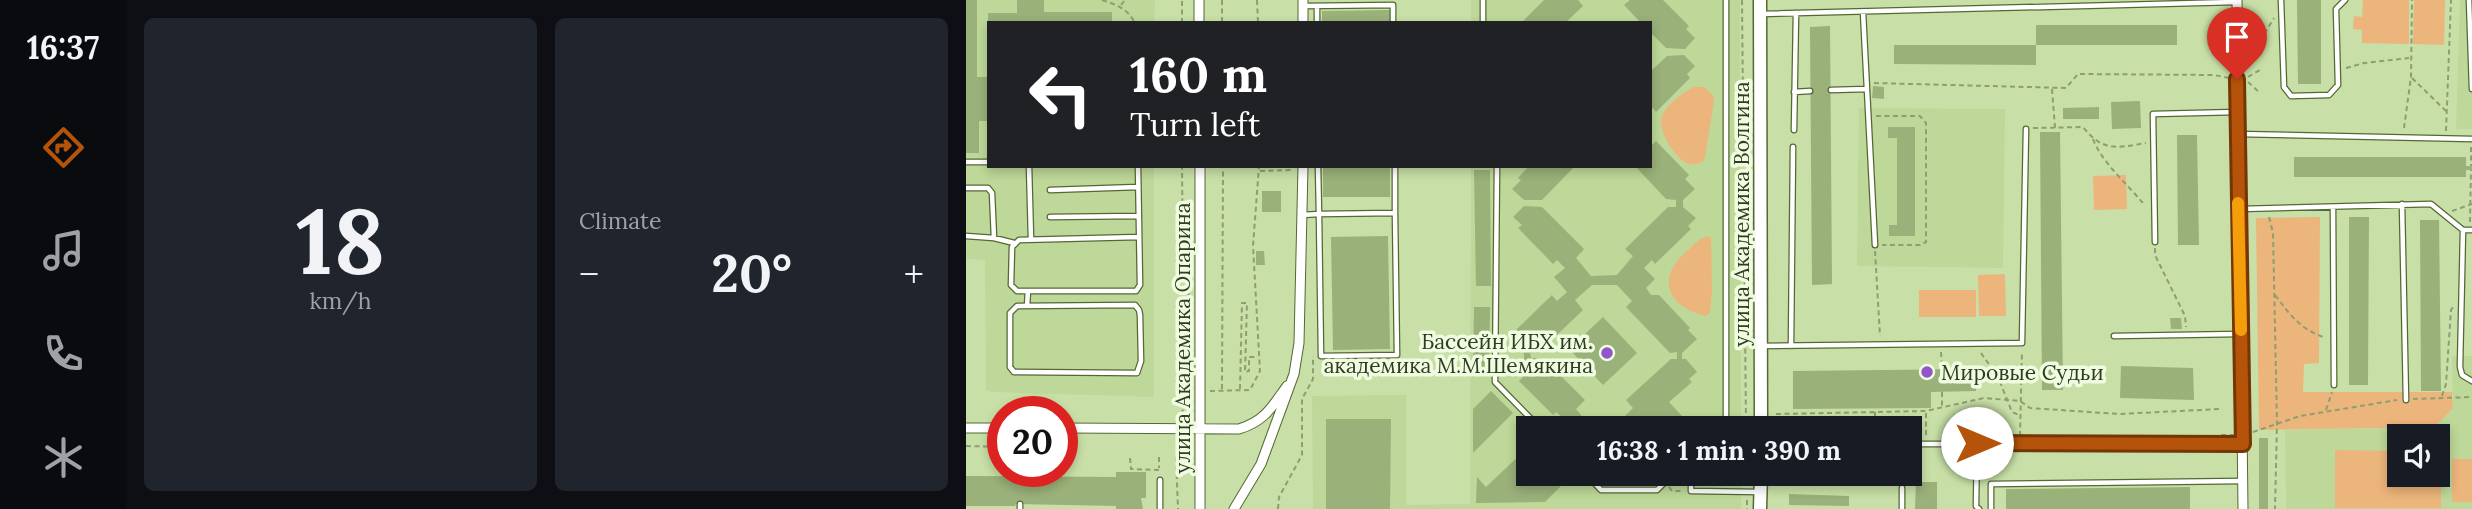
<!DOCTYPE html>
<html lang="en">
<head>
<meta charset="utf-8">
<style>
  :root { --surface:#171b24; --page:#20242c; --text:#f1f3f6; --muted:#9ea1a6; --accent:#b45309 }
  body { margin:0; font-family:Lora,serif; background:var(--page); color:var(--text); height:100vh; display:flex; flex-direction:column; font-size:26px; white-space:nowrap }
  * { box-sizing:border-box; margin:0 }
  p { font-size:23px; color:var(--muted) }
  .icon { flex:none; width:38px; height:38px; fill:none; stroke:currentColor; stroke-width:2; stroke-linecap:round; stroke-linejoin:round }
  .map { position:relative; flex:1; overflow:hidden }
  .panel { display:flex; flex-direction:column; gap:18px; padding:18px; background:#0d0f14; width:840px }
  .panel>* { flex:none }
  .top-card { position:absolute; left:21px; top:21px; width:665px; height:147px; border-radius:0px; box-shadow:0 4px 10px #0003; background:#202124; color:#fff; overflow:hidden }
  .tools { position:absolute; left:1421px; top:424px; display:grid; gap:14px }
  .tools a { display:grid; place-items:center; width:63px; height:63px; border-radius:0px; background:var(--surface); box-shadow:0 4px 10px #0003; font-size:35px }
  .speed { position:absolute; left:21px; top:396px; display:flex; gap:14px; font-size:35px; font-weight:700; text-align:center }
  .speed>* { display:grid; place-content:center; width:91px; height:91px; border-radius:50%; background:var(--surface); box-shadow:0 4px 10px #0003; line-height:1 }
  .speed .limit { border:10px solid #d22; background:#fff; color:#111 }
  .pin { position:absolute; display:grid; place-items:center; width:60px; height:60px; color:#fff; margin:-72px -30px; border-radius:50% 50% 50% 0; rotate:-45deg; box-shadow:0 0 7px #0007 }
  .pin .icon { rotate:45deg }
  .me { position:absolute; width:77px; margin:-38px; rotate:90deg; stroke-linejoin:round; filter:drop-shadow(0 0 5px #0008) }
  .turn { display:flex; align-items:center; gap:24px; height:147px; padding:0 28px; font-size:32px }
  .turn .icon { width:91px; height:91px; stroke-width:2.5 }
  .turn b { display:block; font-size:49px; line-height:60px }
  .big { font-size:52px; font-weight:700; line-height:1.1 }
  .panel .widget { flex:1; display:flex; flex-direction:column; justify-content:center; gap:10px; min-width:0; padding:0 24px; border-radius:10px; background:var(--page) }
  .panel .dial { align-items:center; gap:0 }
  .dial b { font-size:91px; line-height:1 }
  .heat { display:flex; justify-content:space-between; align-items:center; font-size:38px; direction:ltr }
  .panel .tiles { flex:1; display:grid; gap:18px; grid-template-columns:repeat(2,1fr) }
  .trip { position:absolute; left:550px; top:416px; width:406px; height:70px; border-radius:0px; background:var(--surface); box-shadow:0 4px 10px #0003; font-weight:700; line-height:70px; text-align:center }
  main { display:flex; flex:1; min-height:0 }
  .dock { display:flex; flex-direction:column; width:126px; justify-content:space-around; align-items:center; background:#090b0e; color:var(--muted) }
  .dock .icon { width:49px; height:49px }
  .dock .current { color:var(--accent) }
  .dock b { font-size:32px; color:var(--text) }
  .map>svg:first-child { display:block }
</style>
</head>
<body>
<main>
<nav class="dock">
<b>16:37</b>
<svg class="icon current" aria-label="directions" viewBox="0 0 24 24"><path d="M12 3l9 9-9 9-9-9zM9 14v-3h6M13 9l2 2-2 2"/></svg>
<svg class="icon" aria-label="music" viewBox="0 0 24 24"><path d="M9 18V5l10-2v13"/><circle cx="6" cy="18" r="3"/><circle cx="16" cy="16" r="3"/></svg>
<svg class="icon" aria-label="phone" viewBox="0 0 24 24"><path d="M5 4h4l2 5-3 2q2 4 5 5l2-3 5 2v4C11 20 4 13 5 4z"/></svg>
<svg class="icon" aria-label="climate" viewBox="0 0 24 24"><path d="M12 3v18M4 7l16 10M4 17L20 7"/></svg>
</nav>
<section class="panel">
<div class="tiles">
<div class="widget dial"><b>18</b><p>km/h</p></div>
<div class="widget"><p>Climate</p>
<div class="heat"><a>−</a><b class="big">20°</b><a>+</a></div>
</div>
</div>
</section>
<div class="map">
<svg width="1506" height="509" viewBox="0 0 1506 509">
  <rect width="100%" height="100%" fill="#c8e0a7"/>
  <path fill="#bdd898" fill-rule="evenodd" d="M0 0H189L188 23H23V166H188V397L27 392 20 390 19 260 0 259Z
    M505 0H774L775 429H562V474H775V509H347L346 396 440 395V505L504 504 505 166H684V23H505Z
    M1494 0H1506V129H1490Z
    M893 108 1039 109 1037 268 891 266Z
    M1486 356H1506V509H1320L1319 430 1469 427 1487 408ZM1433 436H1472V474H1433Z"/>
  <path fill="#ecb57b" d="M1397 0H1443V44L1396 43V30L1387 29 1388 16 1396 17Z
    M1448 0H1479L1478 45 1447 44Z
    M728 87H739L747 96 748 101 739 157 737 162C732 163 725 166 720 163 707 155 688 127 698 112 704 102 718 92 728 87Z
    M1160 175 1161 209 1128 210 1127 176Z
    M1354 217 1353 363 1338 364 1337 392H1486L1487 408 1469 427 1293 430 1290 218Z
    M742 236 745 238 746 290 744 313 739 316C732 313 724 312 718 307 694 291 701 268 720 252 727 246 733 238 742 236Z
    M1039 274 1040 316H1013L1012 275Z
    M953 290H1010V317H953Z
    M1369 450 1433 451V474H1472V451H1475V508H1369Z
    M1486 459H1506V502H1486Z"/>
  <path fill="#9ab17a" d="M0 0H11V77H23V121H13V153H0Z
    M51 0H78V12H146V23H22V13H51Z
    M578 0H612L617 6 599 23H555Z
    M664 0H697L723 26 720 29 729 38 719 49 700 48 684 32V23H675L658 5Z
    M1331 0H1355V84H1332Z
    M424 10V23H356V11Z
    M1070 25H1211V45H1070V65L928 64V45H1070Z
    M864 26 866 284 846 285 844 27Z
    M718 55 729 66 721 74 724 78 690 112 687 108 684 111V72L701 56Z
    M907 86 918 87V99L906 98Z
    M1174 101 1175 128 1146 129 1145 102Z
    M1133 107V119H1097V108Z
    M922 127H949V236H923V225H931V138H922Z
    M1074 132H1094L1097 390H1076Z
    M1211 135H1231L1233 245H1212Z
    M690 141 723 175 719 179 729 189 717 200V207L730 218 722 226 725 229 689 264 686 260 678 268 689 279 680 288 685 295H693L724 328 722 330 731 339 716 353V359H720L731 372 723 379 726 382 703 402 728 429H632V427L649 426 667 408 660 400 705 359H711V352L704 353 660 307 666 301 651 285H626L609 300 617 310 573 352 564 353 565 358 578 359 619 400 610 409 627 429H589L599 420 590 412 587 415 553 381 557 377 549 368 558 359V353L546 341 554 333 550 330 586 295 591 301 601 292 588 277 599 268 591 260 587 264 552 228 556 225 547 217 558 206 576 207 618 249 610 258 625 276 651 275 667 256 659 249 702 207H710V200L700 199 669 166H684V143L686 145Z
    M1328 157H1500V166H1506V170H1500V177H1328Z
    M357 166H424V197H357Z
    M563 166H609L576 200H558L546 189 555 180 552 178Z
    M508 170H524L525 286H510Z
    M296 191H315V212H296Z
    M1383 217H1403L1402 385H1383Z
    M1454 220H1473L1475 391H1455Z
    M422 236 424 349 367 350 365 237Z
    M290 251H298L299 265H290Z
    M508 307H524L523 370H507Z
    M637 317 671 353 637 385 603 349Z
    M1204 318H1215L1216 329H1205Z
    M1155 366 1227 368 1228 400 1154 398Z
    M1010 369V391L965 392V408L827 409V371Z
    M525 391 547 413 507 453V409Z
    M360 419H425L424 509H360Z
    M1293 438H1302V509H1293Z
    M562 447V474H593L600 481 579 502 510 503 511 477 520 487Z
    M150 472H180V498H175L177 509H150V506L50 504 49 506H0V476L150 477Z
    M654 474H692L680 485 665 486Z
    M950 482H971V509H949Z
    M1224 487V509H1040V489Z
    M823 494 883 496V506L823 505Z"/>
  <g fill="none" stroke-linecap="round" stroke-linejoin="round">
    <defs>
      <path id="lane" d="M1315 0 1318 87 1325 96 1363 95 1372 85 1370 9 1379 0
        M1503 0 1506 89
        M338 6 427 5V23
        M351 6V23
        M897 12 909 245
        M796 14 1270 2
        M517 23V0
        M865 90 901 89
        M828 92 844 91
        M828 130 830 13
        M1272 134 1506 139
        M0 162H23
        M63 166 65 239
        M172 166 174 285 170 291H51L45 285 46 247 53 240 173 237
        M352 166 353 214 429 213V166
        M531 166 529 382 575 429
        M0 188H22L26 193 28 238
        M84 190 172 187
        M1436 204 1440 400
        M1367 207 1368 385
        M1275 209 1465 204 1497 230H1506
        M336 215 353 214 355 356 431 355 429 213
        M84 217 173 216
        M1497 230 1494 367 1496 375 1506 381
        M0 236 28 238 48 243
        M1189 242 1187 114 1271 112
        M169 305 173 310 174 315 175 361 171 373 48 372 44 367V313L51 306Z
        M61 306 62 291
        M1148 336 1274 334
        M795 346 1056 343 1060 129
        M825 346 827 147
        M753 429 760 422V0
        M1011 443 1010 506 1013 509
        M943 444H1276
        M620 474 635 490H691L707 474
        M728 474 725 477V491L794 492
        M54 477 55 471
        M194 480V509
        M54 509V504
        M936 509V488
        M1025 509V484L1276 481"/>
      <path id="street" d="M233 0V23
        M337 0V23
        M1271 0 1277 509
        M234 166V509
        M0 428H37
        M96 428 273 429C299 421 306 407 321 386
        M268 509 295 464 328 374 333 343 337 166"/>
      <path id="secondary" d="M794 0 795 429
        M794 509 795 474"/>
    </defs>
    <use href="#lane" stroke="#546834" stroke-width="7"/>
    <use href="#street" stroke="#546834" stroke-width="11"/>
    <use href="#secondary" stroke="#546834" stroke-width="15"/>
    <path stroke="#8c9e72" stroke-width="2" stroke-dasharray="5 3.5" stroke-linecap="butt" d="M136 0C151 5 161 8 169 23
      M256 0V23
      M291 0 292 23
      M776 0 780 429
      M155 5 159 0
      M216 23V0
      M1294 41 1308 18
      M1380 68 1398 63 1443 58
      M1282 77 1294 70
      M1446 78 1480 111
      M1282 82 1294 93
      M908 83 1100 88 1112 74 1248 75 1263 78
      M1086 89 1089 128
      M910 116H954L960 123V242L954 245H916
      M1067 128 1117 127C1137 152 1150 148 1180 143
      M1438 128 1445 77 1446 0
      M1480 131 1485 0
      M1127 139C1135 161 1160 183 1176 202L1180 203
      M1505 147V166
      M294 171 326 170
      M1486 211 1506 204
      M1303 217 1307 233 1311 423 1309 509
      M1504 222 1505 170
      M1189 248V255L1219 316 1220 327
      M909 251 914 336
      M1309 295C1325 316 1334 329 1360 338
      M975 352 976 370
      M1015 353 1032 377 1046 412 1053 415
      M256 389 257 166
      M274 389 276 303H281L279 372 283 371V357H292
      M244 391 284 390 294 371 287 246 293 166
      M976 392V408
      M1476 396 1480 384 1485 310 1488 306
      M1447 399 1506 397
      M1360 410 1366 392
      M909 412V429
      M810 414 960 411 1018 398 1054 401 1064 408 1153 414 1254 409
      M211 418H216L217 408 218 325 222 307 223 283 217 263 216 166
      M1287 432 1334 416 1431 400
      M960 435V412
      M1255 435H1268
      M1054 436 1056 351
      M0 446 37 447
      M193 457V468
      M210 457 212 509
      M164 458 165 469 193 470
      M780 474V483
      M703 487 706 491H716
      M781 500V509
      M312 509 313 497 336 455V399L347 379V356"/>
    <use href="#lane" stroke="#fff" stroke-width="4.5"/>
    <use href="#street" stroke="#fff" stroke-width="9"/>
    <use href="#secondary" stroke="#fff" stroke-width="12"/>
    <path stroke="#8c9e72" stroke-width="2" stroke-dasharray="5 3.5" stroke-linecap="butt" d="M691 475 702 487"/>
  </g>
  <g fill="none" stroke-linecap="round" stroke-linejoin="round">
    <defs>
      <path id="route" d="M1011 443 1277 444 1271 79"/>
    </defs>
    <use href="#route" stroke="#753606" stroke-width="18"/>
    <use href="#route" stroke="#b45309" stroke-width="12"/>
    <path stroke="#f59e0b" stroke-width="12" d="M1272 203 1275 330"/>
  </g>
  <g fill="#9454ca" stroke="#effcdf" stroke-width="2.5">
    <circle cx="641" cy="353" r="7"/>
    <circle cx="961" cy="372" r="7"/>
  </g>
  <g text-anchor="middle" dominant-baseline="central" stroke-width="7" stroke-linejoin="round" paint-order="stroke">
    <g font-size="21" fill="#313a23" stroke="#effcdf">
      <text transform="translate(775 214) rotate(-90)">улица Академика Волгина</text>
      <text transform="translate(216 338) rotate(-90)">улица Академика Опарина</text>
    </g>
    <g font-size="21" fill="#313a23" stroke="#effcdf" text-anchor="end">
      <text x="627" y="341">Бассейн ИБХ им.<tspan x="627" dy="24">академика М.М.Шемякина</tspan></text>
      <text x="975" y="372" text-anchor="start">Мировые Судьи</text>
    </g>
  </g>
</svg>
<div class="tools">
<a><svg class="icon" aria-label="sound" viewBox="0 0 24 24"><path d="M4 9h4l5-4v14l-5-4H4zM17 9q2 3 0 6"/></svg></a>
</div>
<div class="speed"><div class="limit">20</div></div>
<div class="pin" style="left:1271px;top:79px;background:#d93025"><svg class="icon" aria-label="arrive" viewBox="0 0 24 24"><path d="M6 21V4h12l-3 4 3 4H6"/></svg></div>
<svg class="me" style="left:1011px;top:443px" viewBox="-20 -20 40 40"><circle r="19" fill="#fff"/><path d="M0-13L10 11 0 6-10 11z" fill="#b45309"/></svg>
<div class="trip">16:38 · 1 min · 390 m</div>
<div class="top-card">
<div class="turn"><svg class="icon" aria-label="left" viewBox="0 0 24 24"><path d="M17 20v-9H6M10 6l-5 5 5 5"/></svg><div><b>160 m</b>Turn left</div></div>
</div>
</div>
</main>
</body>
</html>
